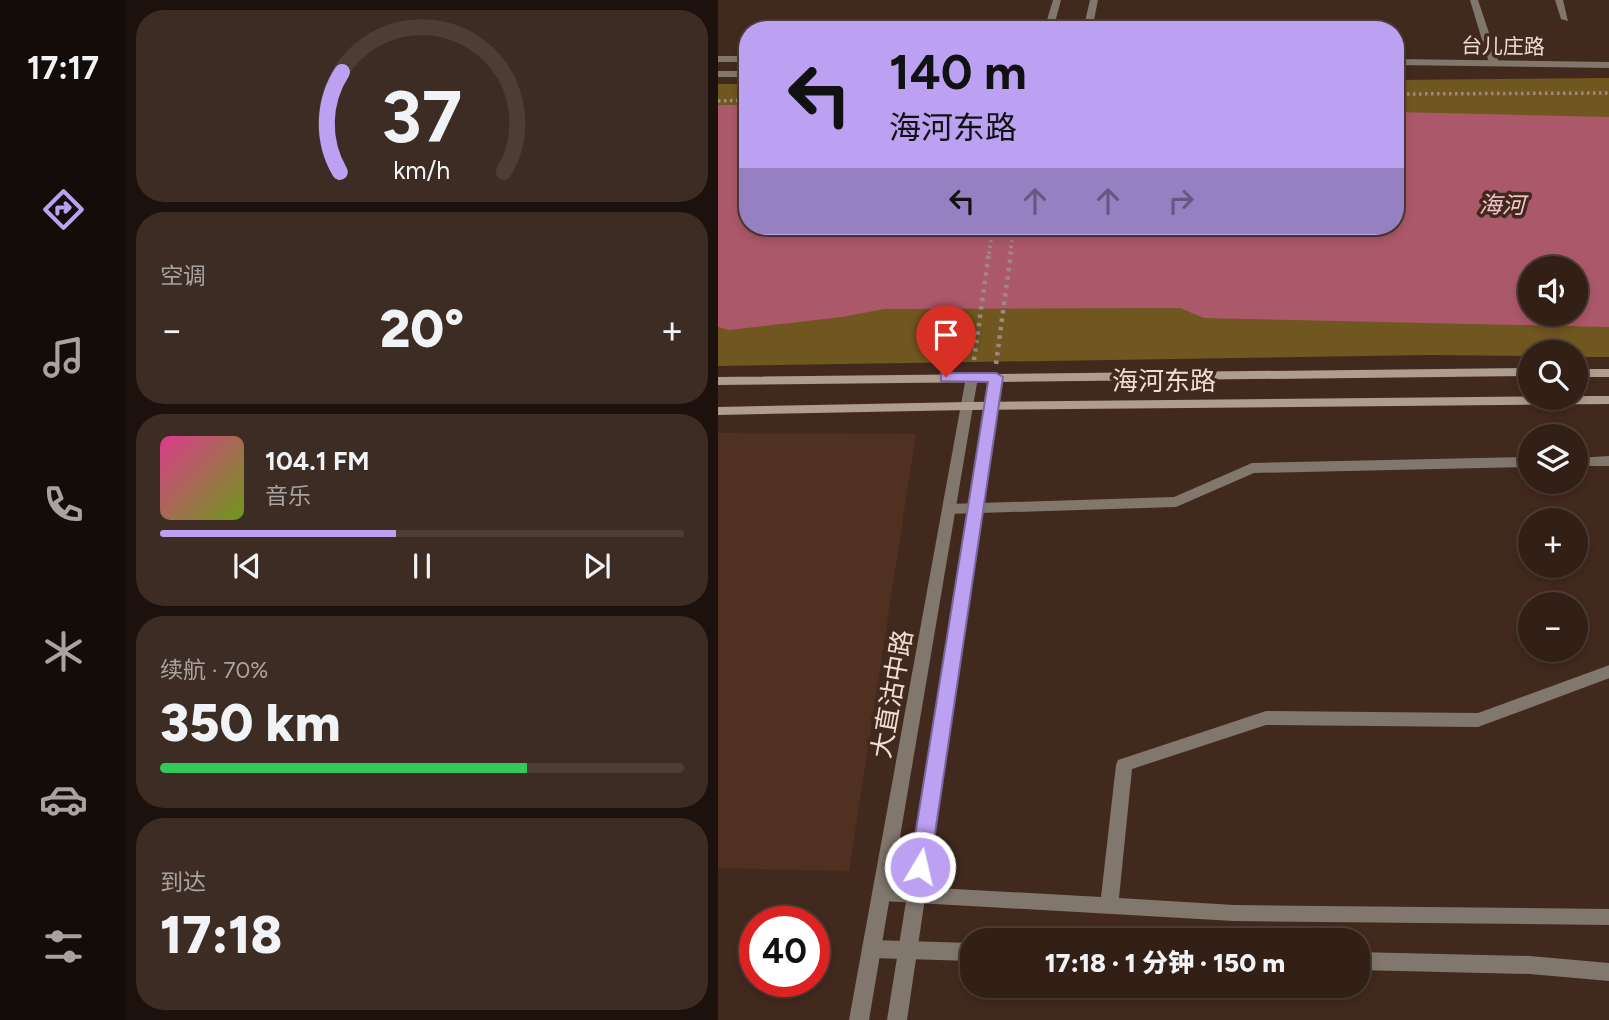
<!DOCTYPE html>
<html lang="zh">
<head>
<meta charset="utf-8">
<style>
  :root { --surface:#321f16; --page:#3d2c23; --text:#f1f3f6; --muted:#a8a2a1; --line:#4d3d35; --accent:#bca0f2 }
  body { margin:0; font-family:Figtree,"Noto Sans SC",sans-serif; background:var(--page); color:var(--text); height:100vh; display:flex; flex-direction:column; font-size:26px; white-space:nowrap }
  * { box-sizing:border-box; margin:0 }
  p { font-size:23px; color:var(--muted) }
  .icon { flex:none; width:38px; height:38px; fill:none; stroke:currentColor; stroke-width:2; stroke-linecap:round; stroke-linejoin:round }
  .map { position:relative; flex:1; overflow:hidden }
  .sheet { display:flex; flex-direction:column; gap:10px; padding:10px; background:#1c110c; width:592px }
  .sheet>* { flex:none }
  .banner { position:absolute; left:21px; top:21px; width:665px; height:214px; border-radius:28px; box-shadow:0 4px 10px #0003,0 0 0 2px var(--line); background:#bca0f2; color:#111; overflow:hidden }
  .controls { position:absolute; left:800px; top:256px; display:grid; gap:14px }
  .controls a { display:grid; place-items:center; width:70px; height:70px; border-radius:50%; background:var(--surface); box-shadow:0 4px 10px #0003,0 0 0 2px var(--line); font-size:35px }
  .speed { position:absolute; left:21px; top:906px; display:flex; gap:14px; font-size:35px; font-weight:700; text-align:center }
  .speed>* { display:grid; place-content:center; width:91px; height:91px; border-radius:50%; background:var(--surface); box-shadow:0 4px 10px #0003,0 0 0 2px var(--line); line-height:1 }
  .speed .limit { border:10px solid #d22; background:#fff; color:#111 }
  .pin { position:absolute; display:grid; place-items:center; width:60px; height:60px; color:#fff; margin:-72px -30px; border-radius:50% 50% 50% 0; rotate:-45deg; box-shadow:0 0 7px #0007 }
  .pin .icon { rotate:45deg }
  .me { position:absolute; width:77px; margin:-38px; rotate:9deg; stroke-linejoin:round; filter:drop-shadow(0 0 5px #0008) }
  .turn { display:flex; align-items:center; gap:24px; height:147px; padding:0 35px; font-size:32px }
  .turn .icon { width:91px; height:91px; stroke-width:2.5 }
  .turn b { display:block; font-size:49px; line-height:60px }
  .lanes { display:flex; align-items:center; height:66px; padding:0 35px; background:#0003; justify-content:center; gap:35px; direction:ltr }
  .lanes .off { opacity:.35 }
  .big { font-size:52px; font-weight:800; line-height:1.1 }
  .sheet .card { flex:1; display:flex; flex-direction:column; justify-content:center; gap:10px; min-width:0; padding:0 24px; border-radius:28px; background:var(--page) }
  .sheet .dial { align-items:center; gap:0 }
  .dial svg { height:182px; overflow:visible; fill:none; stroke:var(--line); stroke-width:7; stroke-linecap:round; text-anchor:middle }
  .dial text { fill:var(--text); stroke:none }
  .song { display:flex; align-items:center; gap:21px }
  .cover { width:84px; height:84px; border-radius:10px; background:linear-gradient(135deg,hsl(330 70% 55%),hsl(80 70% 35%)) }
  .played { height:7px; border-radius:4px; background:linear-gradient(90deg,var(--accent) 45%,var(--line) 45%) }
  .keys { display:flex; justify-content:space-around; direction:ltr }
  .heat { display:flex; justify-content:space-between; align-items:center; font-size:38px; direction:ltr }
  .charge { height:10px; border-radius:5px; background:linear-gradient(90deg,#34c759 70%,var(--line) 0) }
  .trip { position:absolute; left:242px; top:928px; width:410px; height:70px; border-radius:28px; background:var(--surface); box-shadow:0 4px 10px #0003,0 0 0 2px var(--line); font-weight:800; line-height:70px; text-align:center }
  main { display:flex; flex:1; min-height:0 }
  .menu { display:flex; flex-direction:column; width:126px; justify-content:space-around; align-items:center; background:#140c09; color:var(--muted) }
  .menu .icon { width:49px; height:49px }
  .menu .current { color:var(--accent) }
  .menu b { font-size:32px; color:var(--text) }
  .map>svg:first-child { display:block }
</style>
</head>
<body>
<main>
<nav class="menu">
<b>17:17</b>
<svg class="icon current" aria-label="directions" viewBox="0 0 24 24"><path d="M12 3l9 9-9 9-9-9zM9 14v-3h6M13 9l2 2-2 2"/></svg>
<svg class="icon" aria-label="music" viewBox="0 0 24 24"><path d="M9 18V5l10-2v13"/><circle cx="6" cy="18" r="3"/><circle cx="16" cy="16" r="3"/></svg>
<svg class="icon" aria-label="phone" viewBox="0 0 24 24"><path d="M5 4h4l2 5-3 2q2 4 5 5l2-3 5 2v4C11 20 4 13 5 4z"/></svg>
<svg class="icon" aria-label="climate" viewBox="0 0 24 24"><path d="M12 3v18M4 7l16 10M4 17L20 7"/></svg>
<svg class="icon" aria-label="car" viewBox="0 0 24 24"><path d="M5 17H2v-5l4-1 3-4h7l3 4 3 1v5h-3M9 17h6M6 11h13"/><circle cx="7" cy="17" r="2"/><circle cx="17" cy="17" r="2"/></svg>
<svg class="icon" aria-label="filters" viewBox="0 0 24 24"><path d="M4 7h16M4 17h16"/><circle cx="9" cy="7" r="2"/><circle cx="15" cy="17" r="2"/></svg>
</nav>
<section class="sheet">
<div class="card dial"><svg viewBox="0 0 100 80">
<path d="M14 69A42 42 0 1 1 86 69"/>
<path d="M14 69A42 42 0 0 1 15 25" stroke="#bca0f2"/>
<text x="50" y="56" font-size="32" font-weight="700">37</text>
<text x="50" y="72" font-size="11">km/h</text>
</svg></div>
<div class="card"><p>空调</p>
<div class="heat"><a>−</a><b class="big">20°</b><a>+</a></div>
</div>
<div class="card">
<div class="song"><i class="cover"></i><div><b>104.1 FM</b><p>音乐</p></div></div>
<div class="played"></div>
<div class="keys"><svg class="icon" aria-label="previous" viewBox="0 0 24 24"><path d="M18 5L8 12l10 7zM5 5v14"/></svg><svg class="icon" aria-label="pause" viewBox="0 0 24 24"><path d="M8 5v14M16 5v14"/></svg><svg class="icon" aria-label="next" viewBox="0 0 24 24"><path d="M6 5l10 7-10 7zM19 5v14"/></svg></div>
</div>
<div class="card"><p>续航 · 70%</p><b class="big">350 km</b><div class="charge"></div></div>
<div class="card"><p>到达</p><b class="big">17:18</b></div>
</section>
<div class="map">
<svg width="892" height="1020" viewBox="0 0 892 1020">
  <rect width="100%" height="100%" fill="#42291e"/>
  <path fill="#503021" d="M0 433 198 434 131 871 0 868Z"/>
  <path fill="#70561f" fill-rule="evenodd" d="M891 78V357H858V352H812V356L712 355 0 366V84H30V226H677V80ZM812 268H858V313H812Z"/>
  <path fill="#ab586a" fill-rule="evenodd" d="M0 105H30V226H677V112L891 117V327L486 318 462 308 166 309 124 317 11 330 0 327ZM812 268H858V313H812Z"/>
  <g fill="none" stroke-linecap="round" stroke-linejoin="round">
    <path stroke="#9e8980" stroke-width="3.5" stroke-dasharray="2.5 3.5" stroke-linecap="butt" d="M677 94 892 93
      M0 101 30 100
      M271 254 275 226
      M292 254 296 226"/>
    <path stroke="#9e8980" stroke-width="4.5" stroke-dasharray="3.5 5" stroke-linecap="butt" d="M256 360 271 252
      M278 364 293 252"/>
    <path fill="#81776d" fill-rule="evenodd" d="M837 0H845L850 21 843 19Z
      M892 456V466H858V458Z
      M812 457V467L536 473 458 507 231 514 224 509 231 504 456 497 534 463Z
      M892 665V678L760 727 548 725 414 769 401 898 516 905 892 909V925L516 921 164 901 158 899 155 893 158 887 164 885 383 897 398 765 400 760 548 711 760 713Z
      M154 940 254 943V961L154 958 147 955 145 949 147 943Z
      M639 952 812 956 892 963V981L812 974 639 970Z"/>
    <path fill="#81776d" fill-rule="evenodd" d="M752 0H760L781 63 779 65 771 63Z"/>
    <path fill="#81776d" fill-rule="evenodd" d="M335 0H343L335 30H326Z
      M372 0H380L374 30H365Z
      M0 56H30V62H0Z
      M677 59 892 62V68L677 65Z
      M0 71H30V77H0Z
      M254 373 260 377 151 1020H131L248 377Z
      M278 373 284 377 189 1020H169L272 377Z"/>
    <path fill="#af9e8f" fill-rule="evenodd" d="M812 368V376L0 385V377Z
      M858 369H892V377H858Z
      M858 396H892V404L250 410 0 415V407L250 402Z"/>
  </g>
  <path fill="#bca0f2" stroke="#7a689d" stroke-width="2" d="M228 373H278L285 377 212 867 209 874 202 877 195 874 192 867 270 382 223 381V374Z"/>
  <g text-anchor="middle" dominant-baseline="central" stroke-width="7" stroke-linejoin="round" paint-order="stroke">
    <g font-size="21" fill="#eedcd5" stroke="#42291e">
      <text transform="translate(785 46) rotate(1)">台儿庄路</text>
    </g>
    <g font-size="23" font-style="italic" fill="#f5c5cd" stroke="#42291e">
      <text transform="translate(784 205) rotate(1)">海河</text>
    </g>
    <g font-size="26" fill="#eedcd5" stroke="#42291e">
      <text x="446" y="381">海河东路</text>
      <text transform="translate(174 694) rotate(-80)">大直沽中路</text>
    </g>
  </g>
</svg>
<div class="controls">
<a><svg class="icon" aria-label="sound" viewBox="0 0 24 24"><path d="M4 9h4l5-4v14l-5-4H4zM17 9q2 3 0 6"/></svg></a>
<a><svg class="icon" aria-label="search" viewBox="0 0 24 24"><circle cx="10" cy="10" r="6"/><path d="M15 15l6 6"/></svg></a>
<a><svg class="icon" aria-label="layers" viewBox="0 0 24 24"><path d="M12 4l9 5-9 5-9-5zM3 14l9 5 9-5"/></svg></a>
<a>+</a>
<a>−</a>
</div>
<div class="speed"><div class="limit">40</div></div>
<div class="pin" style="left:228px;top:377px;background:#d93025"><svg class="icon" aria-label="arrive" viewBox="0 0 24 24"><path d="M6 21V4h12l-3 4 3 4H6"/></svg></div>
<svg class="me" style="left:202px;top:867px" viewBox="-20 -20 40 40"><circle r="17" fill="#bca0f2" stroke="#fff" stroke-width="3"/><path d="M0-11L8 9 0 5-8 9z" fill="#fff"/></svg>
<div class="trip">17:18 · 1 分钟 · 150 m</div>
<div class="banner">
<div class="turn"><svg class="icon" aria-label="left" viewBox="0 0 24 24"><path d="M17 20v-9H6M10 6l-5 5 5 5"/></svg><div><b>140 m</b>海河东路</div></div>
<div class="lanes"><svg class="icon" aria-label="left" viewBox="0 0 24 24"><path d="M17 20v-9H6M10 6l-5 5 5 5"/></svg><svg class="icon off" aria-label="ahead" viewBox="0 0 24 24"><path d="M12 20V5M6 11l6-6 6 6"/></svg><svg class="icon off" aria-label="ahead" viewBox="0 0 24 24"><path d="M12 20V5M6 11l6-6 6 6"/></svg><svg class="icon off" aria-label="right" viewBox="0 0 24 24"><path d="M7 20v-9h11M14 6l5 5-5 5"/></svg></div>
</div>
</div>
</main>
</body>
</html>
